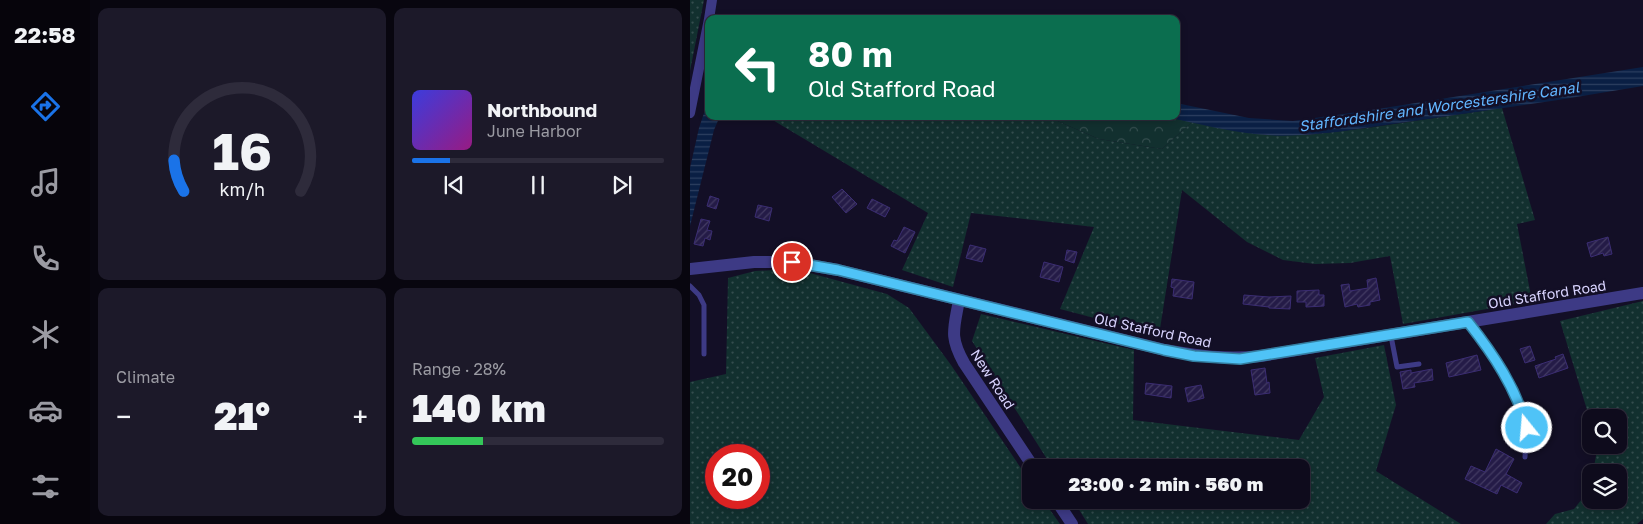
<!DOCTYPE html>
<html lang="en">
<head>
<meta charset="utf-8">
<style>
  :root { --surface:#0e0b1c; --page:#1c1929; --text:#f1f3f6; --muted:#9b9ba3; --line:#2e2b3b; --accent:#1a73e8 }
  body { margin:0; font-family:"Golos Text",sans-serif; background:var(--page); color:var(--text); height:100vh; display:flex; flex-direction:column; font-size:19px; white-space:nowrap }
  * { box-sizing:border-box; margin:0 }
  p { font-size:16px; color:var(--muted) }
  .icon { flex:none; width:28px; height:28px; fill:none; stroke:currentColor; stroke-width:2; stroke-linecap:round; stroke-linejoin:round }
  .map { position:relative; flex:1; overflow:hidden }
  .side { display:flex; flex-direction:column; gap:8px; padding:8px; background:#08060f; width:600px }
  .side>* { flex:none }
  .hud { position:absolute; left:15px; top:15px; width:475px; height:105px; border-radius:10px; box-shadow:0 2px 8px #0003,0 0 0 1px var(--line); background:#0b6e4f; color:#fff; overflow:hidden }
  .buttons { position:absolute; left:892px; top:409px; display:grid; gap:10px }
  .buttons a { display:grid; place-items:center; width:45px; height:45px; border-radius:10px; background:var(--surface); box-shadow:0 2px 8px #0003,0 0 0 1px var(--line); font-size:25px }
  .speed { position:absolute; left:15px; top:444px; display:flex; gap:10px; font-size:25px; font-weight:700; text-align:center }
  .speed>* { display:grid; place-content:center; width:65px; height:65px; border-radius:50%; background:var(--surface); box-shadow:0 2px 8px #0003,0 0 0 1px var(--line); line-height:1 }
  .speed .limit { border:8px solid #d22; background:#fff; color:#111 }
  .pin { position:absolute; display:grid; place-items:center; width:42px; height:42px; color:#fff; margin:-21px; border:2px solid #fff; border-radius:50%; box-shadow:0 1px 5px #0007 }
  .me { position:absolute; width:55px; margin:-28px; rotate:343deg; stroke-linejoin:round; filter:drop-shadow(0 0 4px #0008) }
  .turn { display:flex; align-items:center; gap:18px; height:105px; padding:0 20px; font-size:22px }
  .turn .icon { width:65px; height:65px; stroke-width:2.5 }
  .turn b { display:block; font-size:35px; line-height:42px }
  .big { font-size:38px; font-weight:800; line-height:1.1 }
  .side .widget { flex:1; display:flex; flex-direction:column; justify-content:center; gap:8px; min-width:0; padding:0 18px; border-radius:10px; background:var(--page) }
  .side .dial { align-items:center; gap:0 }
  .dial svg { height:130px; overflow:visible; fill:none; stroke:var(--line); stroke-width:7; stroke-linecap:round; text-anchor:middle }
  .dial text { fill:var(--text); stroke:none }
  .song { display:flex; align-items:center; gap:15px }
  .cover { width:60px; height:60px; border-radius:8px; background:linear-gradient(135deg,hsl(240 70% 55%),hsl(310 70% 35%)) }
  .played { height:5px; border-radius:2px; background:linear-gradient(90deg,var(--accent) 15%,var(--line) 15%) }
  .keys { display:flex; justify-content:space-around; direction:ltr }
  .heat { display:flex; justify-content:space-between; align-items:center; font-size:28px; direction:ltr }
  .charge { height:8px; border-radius:4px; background:linear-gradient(90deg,#34c759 28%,var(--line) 0) }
  .side .tiles { flex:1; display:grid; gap:8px; grid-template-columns:repeat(2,1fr) }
  .trip { position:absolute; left:332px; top:459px; width:288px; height:50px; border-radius:10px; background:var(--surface); box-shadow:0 2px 8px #0003,0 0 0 1px var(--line); font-weight:800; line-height:50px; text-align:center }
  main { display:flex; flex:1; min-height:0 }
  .dock { display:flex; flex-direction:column; width:90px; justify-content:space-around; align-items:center; background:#06040b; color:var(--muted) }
  .dock .icon { width:35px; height:35px }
  .dock .current { color:var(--accent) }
  .dock b { font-size:22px; color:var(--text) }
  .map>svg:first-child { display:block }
</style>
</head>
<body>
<main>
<nav class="dock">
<b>22:58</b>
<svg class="icon current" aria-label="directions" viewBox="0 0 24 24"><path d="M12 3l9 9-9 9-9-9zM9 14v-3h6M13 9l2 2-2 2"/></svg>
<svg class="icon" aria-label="music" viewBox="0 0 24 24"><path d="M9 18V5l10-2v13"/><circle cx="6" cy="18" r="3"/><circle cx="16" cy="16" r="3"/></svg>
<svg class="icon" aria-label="phone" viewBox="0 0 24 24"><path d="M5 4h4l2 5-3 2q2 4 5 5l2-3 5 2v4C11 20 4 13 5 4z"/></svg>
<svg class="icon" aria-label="climate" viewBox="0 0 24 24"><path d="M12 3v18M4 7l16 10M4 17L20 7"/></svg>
<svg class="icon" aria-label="car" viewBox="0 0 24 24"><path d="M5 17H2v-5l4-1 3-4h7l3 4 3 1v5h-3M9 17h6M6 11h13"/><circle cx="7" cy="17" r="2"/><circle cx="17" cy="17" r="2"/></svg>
<svg class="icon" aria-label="filters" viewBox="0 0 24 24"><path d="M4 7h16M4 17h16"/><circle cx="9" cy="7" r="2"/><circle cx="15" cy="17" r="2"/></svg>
</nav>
<section class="side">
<div class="tiles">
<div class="widget dial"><svg viewBox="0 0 100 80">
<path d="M14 69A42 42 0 1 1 86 69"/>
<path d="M14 69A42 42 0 0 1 8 50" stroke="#1a73e8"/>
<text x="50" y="56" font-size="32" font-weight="700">16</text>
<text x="50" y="72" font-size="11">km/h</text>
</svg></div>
<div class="widget">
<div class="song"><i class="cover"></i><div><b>Northbound</b><p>June Harbor</p></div></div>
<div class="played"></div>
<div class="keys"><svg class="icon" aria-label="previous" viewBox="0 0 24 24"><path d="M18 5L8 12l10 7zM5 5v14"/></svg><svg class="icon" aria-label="pause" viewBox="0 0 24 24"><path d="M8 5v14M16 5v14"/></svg><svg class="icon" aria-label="next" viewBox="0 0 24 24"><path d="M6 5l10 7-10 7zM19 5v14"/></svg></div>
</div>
<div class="widget"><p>Climate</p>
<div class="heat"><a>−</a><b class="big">21°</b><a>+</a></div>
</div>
<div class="widget"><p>Range · 28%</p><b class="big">140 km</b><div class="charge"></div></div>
</div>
</section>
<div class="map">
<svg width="953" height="524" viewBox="0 0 953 524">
  <defs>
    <pattern id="grass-dots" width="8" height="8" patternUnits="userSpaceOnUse" patternTransform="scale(1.25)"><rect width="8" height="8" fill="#12302f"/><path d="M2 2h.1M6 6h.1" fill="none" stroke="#344d4e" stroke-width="1.8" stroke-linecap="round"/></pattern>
    <pattern id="forest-crowns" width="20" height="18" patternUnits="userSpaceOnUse" patternTransform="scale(1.25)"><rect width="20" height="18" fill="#12302f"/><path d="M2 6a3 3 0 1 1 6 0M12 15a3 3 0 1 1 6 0" fill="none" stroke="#344d4e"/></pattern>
    <pattern id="water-rules" width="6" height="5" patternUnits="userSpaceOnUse" patternTransform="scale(1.25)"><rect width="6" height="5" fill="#0a1f44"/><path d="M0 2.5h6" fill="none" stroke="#2d3f60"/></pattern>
    <pattern id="building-hatch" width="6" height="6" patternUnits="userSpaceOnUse" patternTransform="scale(1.25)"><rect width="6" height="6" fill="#241b47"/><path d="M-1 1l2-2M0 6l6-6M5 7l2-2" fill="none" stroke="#433b63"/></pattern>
  </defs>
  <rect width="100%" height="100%" fill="#130f26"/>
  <path fill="url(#grass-dots)" fill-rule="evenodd" d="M0 0H14L0 71Z
    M812 108 845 220 827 224 842 301 713 324 700 256 660 263 625 264 593 260 557 242 492 190 469 335 370 309 404 227 281 213 263 287 212 270 238 213 76 116H356L409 139 472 149 502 122 577 135H617L677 128Z
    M105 269 197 294 219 308 261 365 341 483V500H353L370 524H0V382L36 374 38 278 65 271ZM26 455H69V498H26Z
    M953 301V519L947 524H856L865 514 884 509 900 489 901 483V500H929V472H903L908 445H929V418H901V423L870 321Z
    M291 314 444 350 443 420 609 440 634 397 625 358 694 345 706 405 686 471 771 524H398L383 500H611V468L362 467 282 341Z"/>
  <path fill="url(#forest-crowns)" d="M356 116H471L502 122 472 149 409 139Z"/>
  <path fill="url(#water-rules)" d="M953 67V86L868 100 647 132C624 134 601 137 578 135 542 133 506 123 472 116H486V103L559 118 603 121 675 111Z
    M19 98V116H30L24 130 0 226V168L9 128Z"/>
  <path fill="url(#building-hatch)" stroke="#3b2d73" d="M152 189 167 204 156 213 142 197Z
    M20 196 29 199 26 209 17 206Z
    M182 199 200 208 195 217 177 208Z
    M68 205 82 208 79 221 65 217Z
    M11 219 20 221 17 230 22 231 20 240 15 238 13 246 4 244Z
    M214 227 225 232 215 253 201 246 204 240 207 241Z
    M918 237 922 254 914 256 913 253 901 257 897 243Z
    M280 245 296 249 292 262 276 258Z
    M377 250 387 252 384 263 375 260Z
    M354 262 373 267 369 282 350 277Z
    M686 278 690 300 680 302V305L668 307 667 304 655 307 651 285 659 284 660 291 678 288 677 280Z
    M482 279 504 282 502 299 483 296 484 288 481 287Z
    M629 290V295H634V306L616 307V302H607V291Z
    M554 295 579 297 601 296 600 309 579 308V307L553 304Z
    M840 346 845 360 835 363 830 349Z
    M873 354 878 368 849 378 845 366 866 359 865 357Z
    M787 355 791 370 759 377 756 363Z
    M575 368 577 383 579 382 580 393 565 395 561 370Z
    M742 369 743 380 724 383 725 387 713 389 710 372 721 370V373Z
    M456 383 482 386 481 398 455 394Z
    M511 385 514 398 498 402 495 388Z
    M806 449 824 459 816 474 832 483 827 493 811 485 807 494 775 479 781 466 795 472Z"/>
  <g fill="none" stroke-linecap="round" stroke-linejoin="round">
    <path stroke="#3d3a85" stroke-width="5" d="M0 286 9 295 14 305V354
      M779 323 799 349 817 377 832 410 837 428 835 457
      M701 336 707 367 729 364"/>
    <path stroke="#3d3a85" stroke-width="10" d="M19 19 22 0
      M0 113 19 19"/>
    <path stroke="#3d3a85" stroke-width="12" d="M0 269 64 262H102L148 270 475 350C507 356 537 360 571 356L953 293
      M269 300C264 329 259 336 274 363L344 468
      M366 500 382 524"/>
  </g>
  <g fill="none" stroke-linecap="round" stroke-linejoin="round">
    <defs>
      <path id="route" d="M102 262 148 270 474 350 504 356 550 359 778 322C804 355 826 388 837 428"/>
    </defs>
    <use href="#route" stroke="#337fa1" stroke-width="12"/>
    <use href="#route" stroke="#4fc3f7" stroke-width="9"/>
  </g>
  <g text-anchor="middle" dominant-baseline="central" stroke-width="5" stroke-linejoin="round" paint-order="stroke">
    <g font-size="14" fill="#d9d4ff" stroke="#130f26">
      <text transform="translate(857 294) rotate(-9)">Old Stafford Road</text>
      <text transform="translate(463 330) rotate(12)">Old Stafford Road</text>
      <text transform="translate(303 379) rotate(57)">New Road</text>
    </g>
    <g font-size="15" font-style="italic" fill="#62b6ff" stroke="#130f26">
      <text transform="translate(749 106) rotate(-8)">Staffordshire and Worcestershire Canal</text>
    </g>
  </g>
</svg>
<div class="buttons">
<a><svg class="icon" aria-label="search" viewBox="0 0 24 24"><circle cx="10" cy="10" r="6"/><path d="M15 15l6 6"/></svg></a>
<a><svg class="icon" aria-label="layers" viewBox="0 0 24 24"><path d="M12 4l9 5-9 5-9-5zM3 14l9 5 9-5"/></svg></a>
</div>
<div class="speed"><div class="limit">20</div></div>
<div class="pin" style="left:102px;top:262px;background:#d93025"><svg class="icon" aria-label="arrive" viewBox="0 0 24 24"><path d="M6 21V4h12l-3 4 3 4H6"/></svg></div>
<svg class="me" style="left:837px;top:428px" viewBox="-20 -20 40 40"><circle r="17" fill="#4fc3f7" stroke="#fff" stroke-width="3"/><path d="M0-11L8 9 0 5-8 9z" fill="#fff"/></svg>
<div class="trip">23:00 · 2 min · 560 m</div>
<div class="hud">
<div class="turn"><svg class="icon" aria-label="left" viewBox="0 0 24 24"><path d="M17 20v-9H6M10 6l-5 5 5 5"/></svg><div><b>80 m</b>Old Stafford Road</div></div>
</div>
</div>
</main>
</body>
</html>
